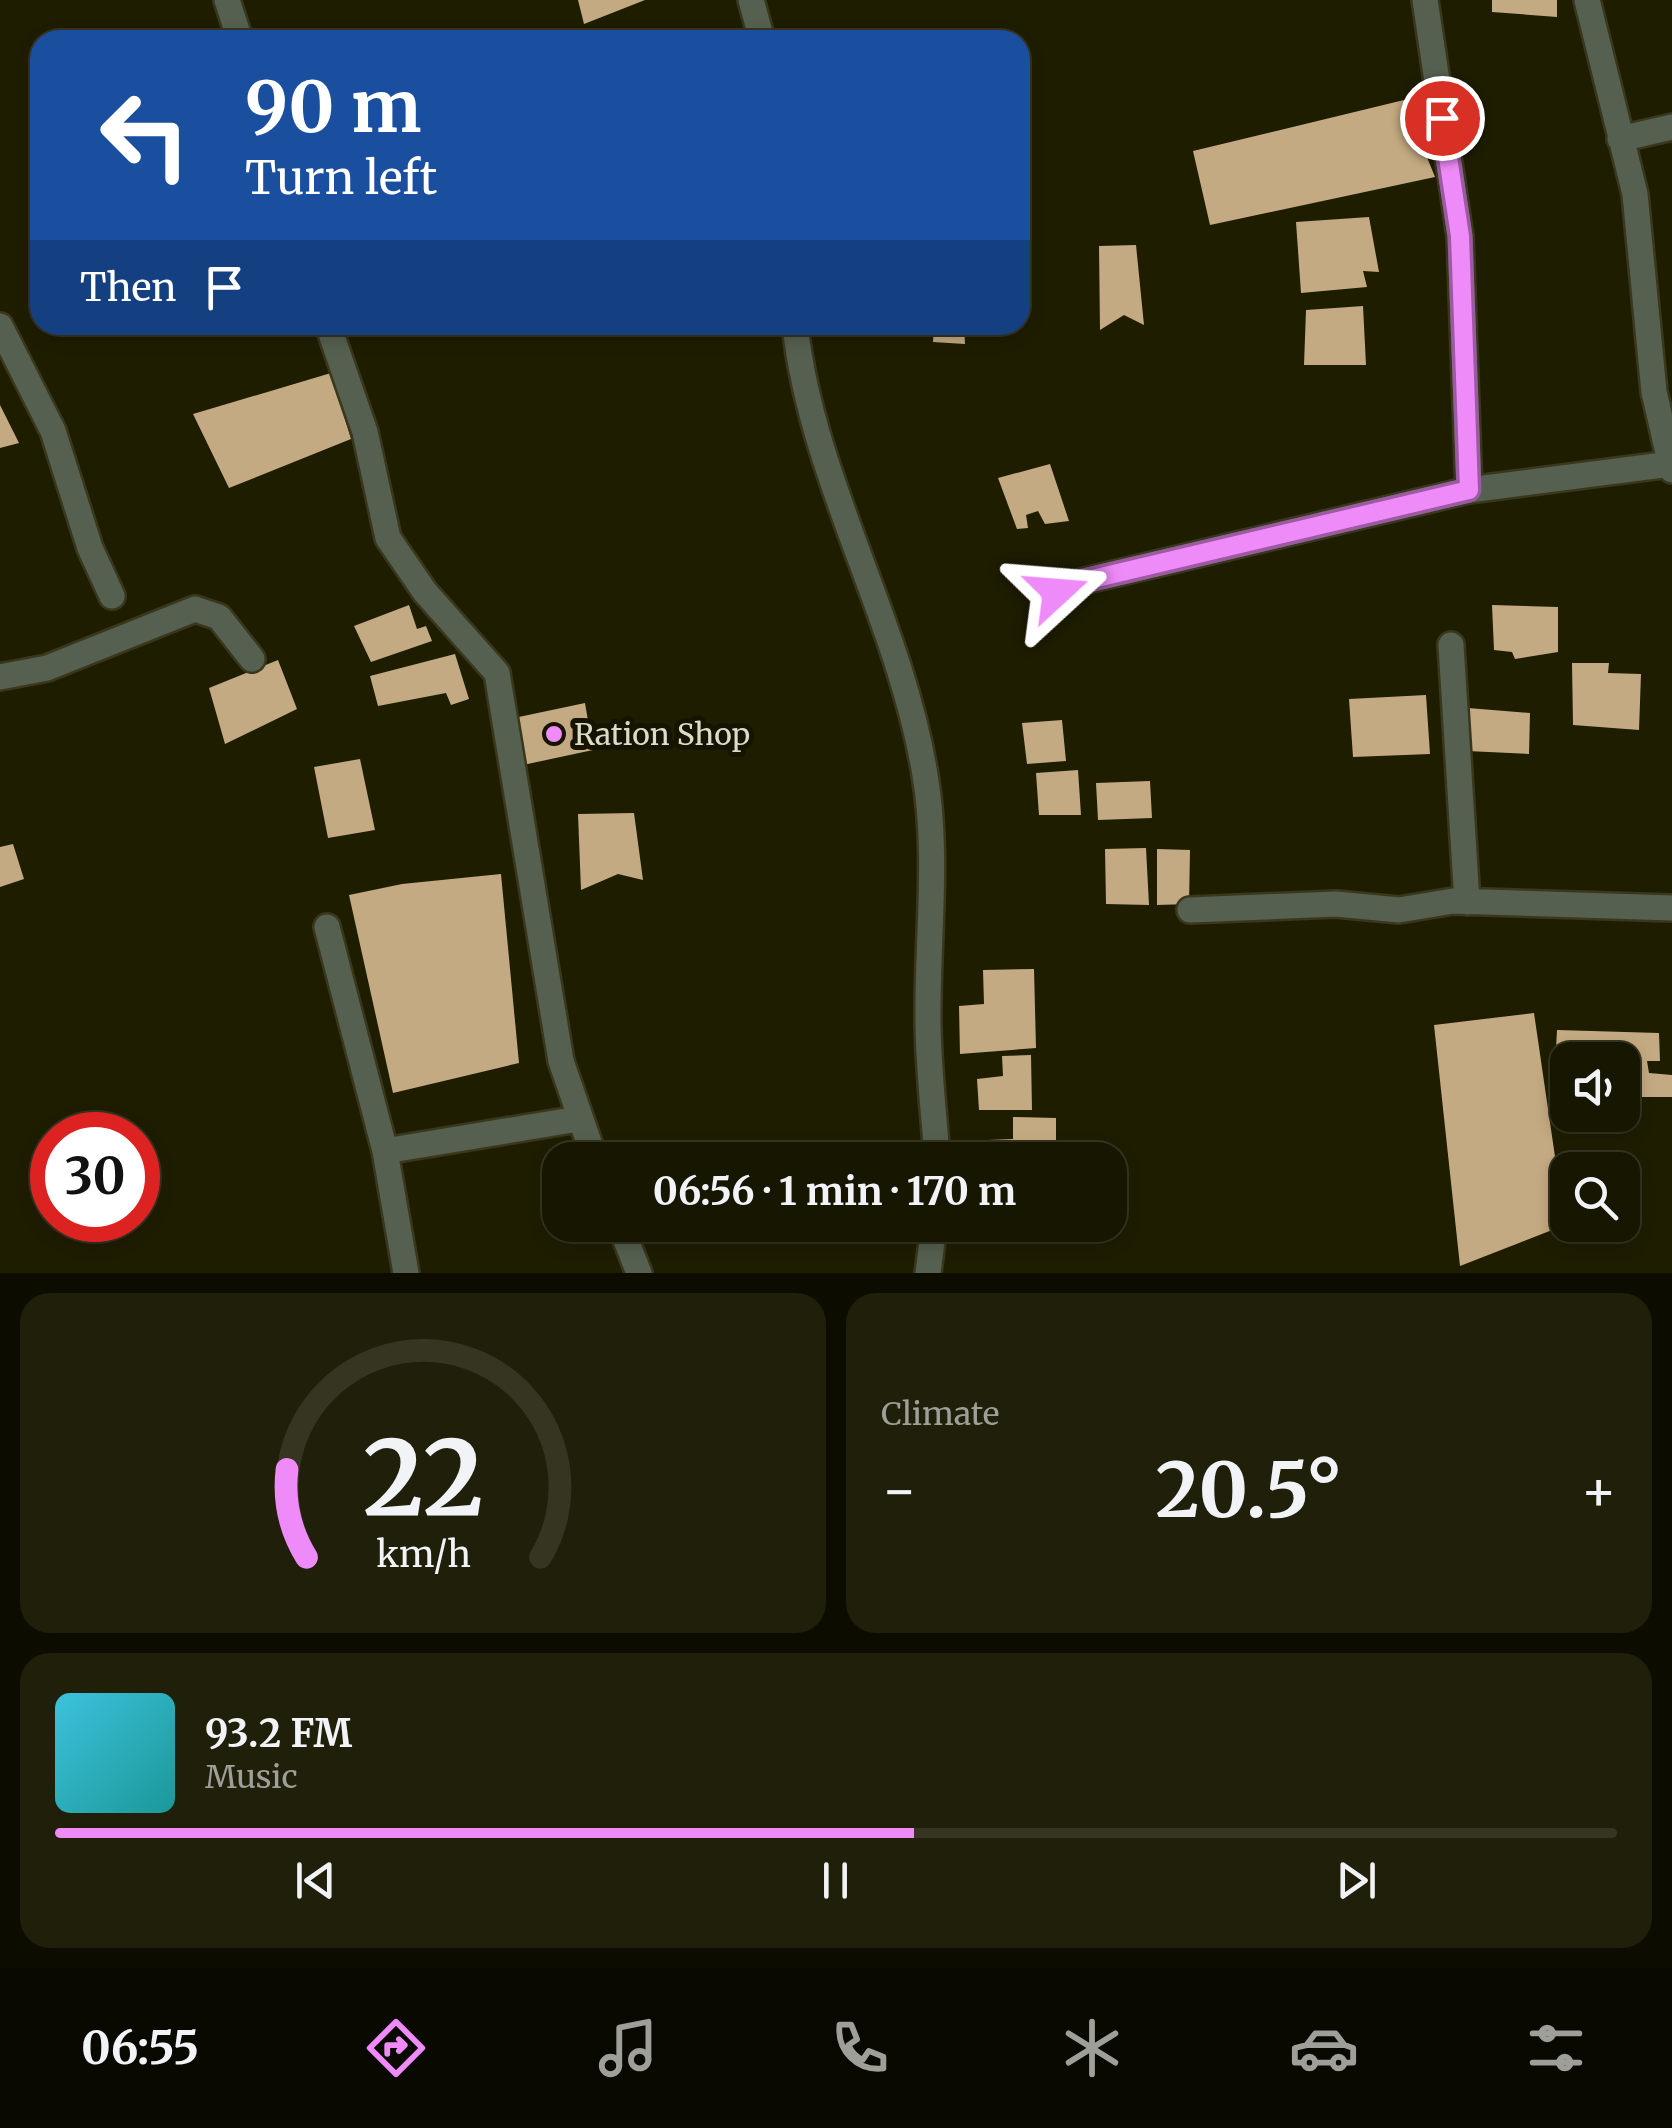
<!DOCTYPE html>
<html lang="en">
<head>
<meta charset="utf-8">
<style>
  :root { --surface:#171600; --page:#201f0a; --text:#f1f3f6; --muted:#9e9f99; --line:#363522; --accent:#ee8bf8 }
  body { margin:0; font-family:Merriweather,serif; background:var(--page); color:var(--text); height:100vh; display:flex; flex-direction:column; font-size:38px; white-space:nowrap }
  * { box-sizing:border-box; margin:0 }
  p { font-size:32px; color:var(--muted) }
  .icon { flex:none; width:55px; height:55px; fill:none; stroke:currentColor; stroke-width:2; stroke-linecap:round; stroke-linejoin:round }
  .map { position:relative; height:1273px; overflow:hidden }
  .details { display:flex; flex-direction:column; gap:20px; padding:20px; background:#0d0c00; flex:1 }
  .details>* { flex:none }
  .banner { position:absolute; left:30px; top:30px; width:1000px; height:305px; border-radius:30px; box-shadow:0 5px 15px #0003,0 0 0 2px var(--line); background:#1a4fa0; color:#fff; overflow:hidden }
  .fabs { position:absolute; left:1550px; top:1042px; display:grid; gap:20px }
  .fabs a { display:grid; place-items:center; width:90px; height:90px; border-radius:20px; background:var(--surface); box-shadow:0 5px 15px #0003,0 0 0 2px var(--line); font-size:50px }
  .speed { position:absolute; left:30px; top:1112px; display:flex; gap:20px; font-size:50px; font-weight:700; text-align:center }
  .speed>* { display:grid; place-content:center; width:130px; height:130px; border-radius:50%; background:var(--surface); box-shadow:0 5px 15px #0003,0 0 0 2px var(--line); line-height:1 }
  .speed .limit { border:15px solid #d22; background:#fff; color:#111 }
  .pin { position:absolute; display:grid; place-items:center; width:85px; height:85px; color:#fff; margin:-42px; border:5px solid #fff; border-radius:50%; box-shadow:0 2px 10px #0007 }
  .me { position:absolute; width:110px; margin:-55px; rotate:71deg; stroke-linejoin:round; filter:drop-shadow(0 0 8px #0008) }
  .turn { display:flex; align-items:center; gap:35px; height:210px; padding:0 50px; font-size:45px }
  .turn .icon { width:130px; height:130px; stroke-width:2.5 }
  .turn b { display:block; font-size:70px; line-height:85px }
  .then { display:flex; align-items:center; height:95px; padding:0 50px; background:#0003; gap:20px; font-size:38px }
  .big { font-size:75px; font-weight:700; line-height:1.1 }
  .details .tile { flex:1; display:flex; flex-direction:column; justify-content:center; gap:15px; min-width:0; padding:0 35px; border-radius:30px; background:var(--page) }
  .details .dial { align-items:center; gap:0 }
  .dial svg { height:260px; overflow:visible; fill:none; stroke:var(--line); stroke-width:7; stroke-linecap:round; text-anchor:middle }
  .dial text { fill:var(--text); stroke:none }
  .song { display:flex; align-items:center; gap:30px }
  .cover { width:120px; height:120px; border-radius:15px; background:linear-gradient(135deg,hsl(190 70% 55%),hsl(180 70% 35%)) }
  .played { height:10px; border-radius:5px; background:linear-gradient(90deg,var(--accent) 55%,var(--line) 55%) }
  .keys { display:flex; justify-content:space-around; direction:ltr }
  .heat { display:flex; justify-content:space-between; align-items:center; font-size:55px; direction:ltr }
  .details .tiles { flex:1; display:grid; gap:20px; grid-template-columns:1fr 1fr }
  .tile:last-child { grid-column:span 2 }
  .trip { position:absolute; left:542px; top:1142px; width:585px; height:100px; border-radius:30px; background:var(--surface); box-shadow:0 5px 15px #0003,0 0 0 2px var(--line); font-weight:700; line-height:100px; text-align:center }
  .dock { display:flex; height:160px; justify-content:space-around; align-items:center; background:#090900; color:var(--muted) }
  .dock .icon { width:70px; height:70px }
  .dock .on { color:var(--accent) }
  .dock b { font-size:45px; color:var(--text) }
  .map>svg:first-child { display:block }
</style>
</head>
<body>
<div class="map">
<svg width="1672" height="1273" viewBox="0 0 1672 1273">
  <rect width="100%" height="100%" fill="#1f1d00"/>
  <path fill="#c4aa82" d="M578 0H645L584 24Z
    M1492 0H1557V17L1492 12Z
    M1404 100 1435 177 1210 225 1193 151Z
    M1369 217 1379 272 1363 271 1367 287 1301 293 1296 222Z
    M1136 245 1144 325 1124 315 1100 330 1099 246Z
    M1363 306 1366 365H1304L1306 310Z
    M934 325H964L965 344 933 342Z
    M331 373 351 439 229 488 193 414Z
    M0 405 19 443 0 448Z
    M1050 464 1069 521 1045 524 1038 511 1026 515 1028 528 1017 529 998 478Z
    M409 605 417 629 426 626 432 641 371 662 354 626Z
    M1492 605 1558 607V652L1515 659 1512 652 1494 650Z
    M455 654 469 699 451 705 446 693 378 706 370 676Z
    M278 660 297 709 225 744 209 688Z
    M1572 663H1609L1608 673 1641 674 1639 730 1573 725Z
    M1426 695 1430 754 1353 757 1349 699Z
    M585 703 593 750 523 765 514 718Z
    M1468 708 1530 713 1529 754 1467 751Z
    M1062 720 1066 761 1027 764 1022 723Z
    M360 759 375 830 328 838 314 767Z
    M1078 770 1081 815H1039L1036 773Z
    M1150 781 1152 818 1098 820 1096 783Z
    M634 813 643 880 618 874 581 890 578 814Z
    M13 844 24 879 0 887V847Z
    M1146 848 1149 905 1106 904 1105 849Z
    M1157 849 1190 850 1189 904 1157 905Z
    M501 874 519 1063 393 1093 349 895 402 884Z
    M1034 969 1036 1048 960 1054 959 1006 984 1004 983 970Z
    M1534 1013 1565 1225 1460 1266 1434 1025Z
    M1557 1030 1659 1033 1660 1061H1647L1649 1073 1672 1075V1097H1627V1115H1622V1060H1568V1069H1555Z
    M1031 1055 1032 1110H979L977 1079 1003 1076 1002 1056Z
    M1013 1117 1056 1118V1160H989L988 1140 1013 1139Z"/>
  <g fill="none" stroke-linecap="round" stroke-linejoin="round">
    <defs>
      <path id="minor" d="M227 0 240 40
        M751 0 762 40
        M1425 0 1460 237 1469 490
        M1587 0 1635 194 1654 392 1672 470
        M1620 139 1672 127
        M328 325 365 432 388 538 425 592 497 673 561 1061 595 1160
        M795 325C812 481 900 620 925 775 938 852 928 931 928 1009 927 1059 934 1110 937 1160
        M0 326 53 431 90 548 112 596
        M1057 592 1084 581 1469 490 1671 464
        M1451 645 1467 902
        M0 677 47 668 195 609 219 617 252 659
        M1190 910 1336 904 1399 910 1453 901 1672 908
        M327 927 385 1151 406 1273
        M385 1151 578 1119
        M620 1225 639 1273
        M928 1273 934 1225"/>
    </defs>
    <use href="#minor" stroke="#39381c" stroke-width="30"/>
    <use href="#minor" stroke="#566050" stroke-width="25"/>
  </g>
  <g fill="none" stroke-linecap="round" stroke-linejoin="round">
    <defs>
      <path id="route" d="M1057 592 1084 581 1469 490 1460 236 1442 118"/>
    </defs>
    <use href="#route" stroke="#9b5aa1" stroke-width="25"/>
    <use href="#route" stroke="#ee8bf8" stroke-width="18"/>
  </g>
  <circle fill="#ee8bf8" stroke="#161400" stroke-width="4" cx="554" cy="734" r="10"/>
  <g text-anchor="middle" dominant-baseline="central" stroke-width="10" stroke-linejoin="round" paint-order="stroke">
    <g font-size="30" fill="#dbdbc9" stroke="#161400" text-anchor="start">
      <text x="574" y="734">Ration Shop</text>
    </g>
  </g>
</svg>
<div class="fabs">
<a><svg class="icon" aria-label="sound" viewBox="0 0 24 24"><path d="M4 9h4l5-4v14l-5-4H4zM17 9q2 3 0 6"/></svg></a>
<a><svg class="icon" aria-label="search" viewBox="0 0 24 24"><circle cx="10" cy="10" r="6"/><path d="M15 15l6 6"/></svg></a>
</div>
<div class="speed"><div class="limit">30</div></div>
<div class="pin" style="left:1442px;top:118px;background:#d93025"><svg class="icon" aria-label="arrive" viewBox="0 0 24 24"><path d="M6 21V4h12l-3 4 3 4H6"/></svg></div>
<svg class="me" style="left:1057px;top:592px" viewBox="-20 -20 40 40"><path d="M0-17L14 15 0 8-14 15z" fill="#ee8bf8" stroke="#fff" stroke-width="4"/></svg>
<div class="trip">06:56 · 1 min · 170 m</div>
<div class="banner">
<div class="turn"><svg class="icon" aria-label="left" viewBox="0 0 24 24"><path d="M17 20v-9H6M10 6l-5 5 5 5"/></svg><div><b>90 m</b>Turn left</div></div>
<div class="then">Then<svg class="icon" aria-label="arrive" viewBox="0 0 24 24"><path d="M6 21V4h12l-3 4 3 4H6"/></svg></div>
</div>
</div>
<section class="details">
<div class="tiles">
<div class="tile dial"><svg viewBox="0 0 100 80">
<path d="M14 69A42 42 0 1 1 86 69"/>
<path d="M14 69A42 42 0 0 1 8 42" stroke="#ee8bf8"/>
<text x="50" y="56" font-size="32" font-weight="700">22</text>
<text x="50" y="72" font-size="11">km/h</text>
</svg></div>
<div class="tile"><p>Climate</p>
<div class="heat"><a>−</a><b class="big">20.5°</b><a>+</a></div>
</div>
<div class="tile">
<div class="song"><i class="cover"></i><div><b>93.2 FM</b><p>Music</p></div></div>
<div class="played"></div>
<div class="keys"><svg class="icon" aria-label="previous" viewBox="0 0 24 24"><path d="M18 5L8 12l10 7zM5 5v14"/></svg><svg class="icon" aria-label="pause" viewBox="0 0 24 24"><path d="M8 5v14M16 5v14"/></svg><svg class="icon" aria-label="next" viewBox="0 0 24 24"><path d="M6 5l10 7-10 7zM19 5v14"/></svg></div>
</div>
</div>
</section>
<nav class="dock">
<b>06:55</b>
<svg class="icon on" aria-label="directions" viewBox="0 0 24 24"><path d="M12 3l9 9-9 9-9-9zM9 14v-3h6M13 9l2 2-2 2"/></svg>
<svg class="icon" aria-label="music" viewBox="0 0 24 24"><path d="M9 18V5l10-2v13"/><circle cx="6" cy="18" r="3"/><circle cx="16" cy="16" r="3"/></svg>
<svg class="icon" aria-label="phone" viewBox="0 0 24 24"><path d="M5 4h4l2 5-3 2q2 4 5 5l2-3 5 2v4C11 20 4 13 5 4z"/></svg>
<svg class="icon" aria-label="climate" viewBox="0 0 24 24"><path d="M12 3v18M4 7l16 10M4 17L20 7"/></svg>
<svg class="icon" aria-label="car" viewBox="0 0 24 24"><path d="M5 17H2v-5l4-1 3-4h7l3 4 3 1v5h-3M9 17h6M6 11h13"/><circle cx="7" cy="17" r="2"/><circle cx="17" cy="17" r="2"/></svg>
<svg class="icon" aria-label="filters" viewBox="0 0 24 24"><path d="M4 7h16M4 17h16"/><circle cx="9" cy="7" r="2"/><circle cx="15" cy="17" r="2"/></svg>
</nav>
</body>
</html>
